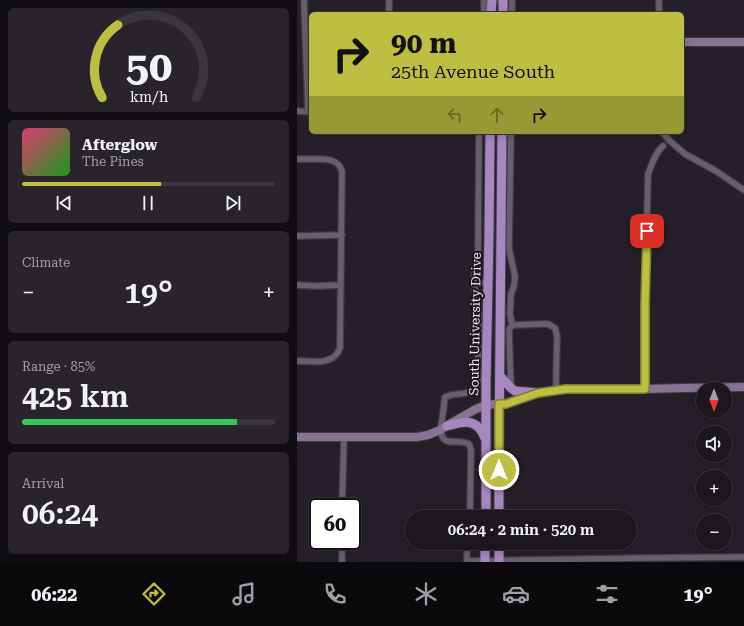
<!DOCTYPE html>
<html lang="en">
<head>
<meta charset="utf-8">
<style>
  :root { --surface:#1c171f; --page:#29242c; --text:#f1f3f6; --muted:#a09fa4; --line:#3a363d; --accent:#bebf42 }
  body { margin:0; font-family:"Roboto Serif",serif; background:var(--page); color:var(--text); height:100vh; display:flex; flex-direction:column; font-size:15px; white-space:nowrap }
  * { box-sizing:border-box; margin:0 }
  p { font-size:13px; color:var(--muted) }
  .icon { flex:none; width:22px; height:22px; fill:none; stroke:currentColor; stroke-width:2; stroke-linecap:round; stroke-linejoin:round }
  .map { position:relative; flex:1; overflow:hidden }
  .panel { display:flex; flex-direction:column; gap:8px; padding:8px; background:#0f0d11; width:297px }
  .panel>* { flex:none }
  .top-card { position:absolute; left:12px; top:12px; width:375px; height:122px; border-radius:6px; box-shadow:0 2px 10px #0003,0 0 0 1px var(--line); background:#bebf42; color:#111; overflow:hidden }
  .needle { width:26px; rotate:180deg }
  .buttons { position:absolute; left:399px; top:382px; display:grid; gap:8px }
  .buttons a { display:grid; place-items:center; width:36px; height:36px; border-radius:50%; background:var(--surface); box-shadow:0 2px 10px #0003,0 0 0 1px var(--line); font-size:20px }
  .speed { position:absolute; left:12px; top:498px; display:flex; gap:8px; font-size:20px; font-weight:700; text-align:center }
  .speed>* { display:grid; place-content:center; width:52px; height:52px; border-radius:50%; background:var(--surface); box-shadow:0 2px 10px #0003,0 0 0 1px var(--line); line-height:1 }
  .speed .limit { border:2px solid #111; border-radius:6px; background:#fff; color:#111 }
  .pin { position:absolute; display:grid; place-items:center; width:34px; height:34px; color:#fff; margin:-17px; border-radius:8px; box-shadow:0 2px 6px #0006 }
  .me { position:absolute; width:44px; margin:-22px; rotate:0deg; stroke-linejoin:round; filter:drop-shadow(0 0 3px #0008) }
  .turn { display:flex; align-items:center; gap:14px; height:84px; padding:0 16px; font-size:18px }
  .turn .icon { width:52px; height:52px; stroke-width:2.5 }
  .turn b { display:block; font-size:28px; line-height:34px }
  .lanes { display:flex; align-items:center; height:38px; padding:0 16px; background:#0003; justify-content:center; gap:20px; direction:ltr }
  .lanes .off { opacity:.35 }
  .big { font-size:30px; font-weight:600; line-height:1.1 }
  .panel .card { flex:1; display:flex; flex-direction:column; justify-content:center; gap:6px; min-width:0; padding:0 14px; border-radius:6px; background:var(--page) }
  .panel .dial { align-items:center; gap:0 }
  .dial svg { height:104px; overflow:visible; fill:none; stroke:var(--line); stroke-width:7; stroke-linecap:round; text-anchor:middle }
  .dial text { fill:var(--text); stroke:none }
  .song { display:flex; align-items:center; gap:12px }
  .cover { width:48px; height:48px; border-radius:6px; background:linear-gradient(135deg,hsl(340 70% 55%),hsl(120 70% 35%)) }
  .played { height:4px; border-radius:2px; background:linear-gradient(90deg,var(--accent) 55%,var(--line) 55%) }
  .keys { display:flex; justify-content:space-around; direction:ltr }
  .heat { display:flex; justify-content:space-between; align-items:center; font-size:22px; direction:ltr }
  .charge { height:6px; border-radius:3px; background:linear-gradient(90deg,#34c759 85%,var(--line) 0) }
  .trip { position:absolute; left:108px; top:510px; width:232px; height:40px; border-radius:20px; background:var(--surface); box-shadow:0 2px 10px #0003,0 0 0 1px var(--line); font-weight:600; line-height:40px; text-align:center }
  .tabs { display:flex; height:64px; justify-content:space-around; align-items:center; background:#0b090c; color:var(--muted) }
  .tabs .icon { width:28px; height:28px }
  .tabs .on { color:var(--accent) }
  .tabs b { font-size:18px; color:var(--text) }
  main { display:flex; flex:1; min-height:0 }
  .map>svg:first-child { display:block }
</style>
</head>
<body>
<main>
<section class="panel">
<div class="card dial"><svg viewBox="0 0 100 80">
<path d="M14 69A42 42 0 1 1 86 69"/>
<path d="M14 69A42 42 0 0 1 26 13" stroke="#bebf42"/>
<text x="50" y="56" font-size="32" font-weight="700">50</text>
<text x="50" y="72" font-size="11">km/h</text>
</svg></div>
<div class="card">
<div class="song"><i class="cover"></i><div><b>Afterglow</b><p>The Pines</p></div></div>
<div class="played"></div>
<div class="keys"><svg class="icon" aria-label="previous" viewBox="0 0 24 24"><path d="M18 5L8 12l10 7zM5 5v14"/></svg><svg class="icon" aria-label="pause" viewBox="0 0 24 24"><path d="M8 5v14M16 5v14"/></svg><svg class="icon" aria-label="next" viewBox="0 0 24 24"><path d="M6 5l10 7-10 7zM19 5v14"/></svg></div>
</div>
<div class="card"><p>Climate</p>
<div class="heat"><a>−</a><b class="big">19°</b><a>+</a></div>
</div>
<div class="card"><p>Range · 85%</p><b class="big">425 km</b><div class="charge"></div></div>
<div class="card"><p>Arrival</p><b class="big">06:24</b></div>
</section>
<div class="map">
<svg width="447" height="562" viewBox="0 0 447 562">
  <rect width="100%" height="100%" fill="#251f29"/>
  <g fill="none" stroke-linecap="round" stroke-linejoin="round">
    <defs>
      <path id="street" d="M7 0 11 112
        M92 0V14
        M187 14V0
        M215 14V0
        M362 14V0
        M0 111 14 112
        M365 132 372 140 388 154 419 171 447 190
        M0 159C6 159 13 159 19 159 30 159 41 159 45 171L43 348C37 366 15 361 0 361
        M0 236 45 235
        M177 282 191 283
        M0 285 21 286 44 285
        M215 325 248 324H251L258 328 260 336 259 390
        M214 388 212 330 215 325 213 314 214 294 217 286 218 277 212 248 214 132
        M348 389V305L351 174C355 164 358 153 366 146
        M45 507 47 437
        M173 517 174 450 172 444C164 440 158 443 150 441 140 438 145 420 146 413 147 407 147 402 148 397 162 390 172 400 181 381L182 308 178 292 177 276 178 270 180 264 181 249 182 132
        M45 541V562
        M170 561 347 558 447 557
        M170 562V548L172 543"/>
      <path id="secondary" d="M385 42H447
        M0 437H120L131 435 143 430 156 422 179 409 189 405 209 403 241 393 269 389H348L385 388 447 387"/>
      <path id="primary" d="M194 14 195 0
        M206 14V0
        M203 376 214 388 218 391 241 393
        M150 426C168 421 180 418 188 438
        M189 517V382L192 235 193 132
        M202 517V441L205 132
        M188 562V543
        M202 562V543"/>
    </defs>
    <use href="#street" stroke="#403b44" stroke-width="8"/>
    <use href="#secondary" stroke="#403b44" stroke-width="10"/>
    <use href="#primary" stroke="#403b44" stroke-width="11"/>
    <use href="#street" stroke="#67606c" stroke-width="5.5"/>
    <use href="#secondary" stroke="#877395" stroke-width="8"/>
    <use href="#primary" stroke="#a886bf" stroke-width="9"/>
  </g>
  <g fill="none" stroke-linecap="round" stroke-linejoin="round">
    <defs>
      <path id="route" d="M202 470V404H209L241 393 269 389H348V305L350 231"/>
    </defs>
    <use href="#route" stroke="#7c7c2b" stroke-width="10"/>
    <use href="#route" stroke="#bebf42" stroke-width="7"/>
  </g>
  <g text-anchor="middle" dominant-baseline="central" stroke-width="4" stroke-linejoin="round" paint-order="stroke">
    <g font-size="13" fill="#f1edf4" stroke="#1b161f">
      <text transform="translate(178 324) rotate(-89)">South University Drive</text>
    </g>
  </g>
</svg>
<div class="buttons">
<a><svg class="needle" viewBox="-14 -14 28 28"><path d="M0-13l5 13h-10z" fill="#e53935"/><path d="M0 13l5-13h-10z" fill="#a09fa4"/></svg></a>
<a><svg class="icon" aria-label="sound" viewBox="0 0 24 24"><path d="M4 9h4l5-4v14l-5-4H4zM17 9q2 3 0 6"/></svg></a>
<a>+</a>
<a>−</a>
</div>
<div class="speed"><div class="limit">60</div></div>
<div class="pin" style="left:350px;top:231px;background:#d93025"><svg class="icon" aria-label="arrive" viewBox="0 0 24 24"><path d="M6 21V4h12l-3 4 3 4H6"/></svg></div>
<svg class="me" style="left:202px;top:470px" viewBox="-20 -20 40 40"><circle r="17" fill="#bebf42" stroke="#fff" stroke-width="3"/><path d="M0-11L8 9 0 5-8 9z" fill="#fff"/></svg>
<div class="trip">06:24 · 2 min · 520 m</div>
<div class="top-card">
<div class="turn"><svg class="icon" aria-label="right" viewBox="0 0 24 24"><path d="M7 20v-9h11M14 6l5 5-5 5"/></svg><div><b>90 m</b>25th Avenue South</div></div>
<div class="lanes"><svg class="icon off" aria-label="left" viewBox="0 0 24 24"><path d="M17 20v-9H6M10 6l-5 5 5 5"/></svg><svg class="icon off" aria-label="ahead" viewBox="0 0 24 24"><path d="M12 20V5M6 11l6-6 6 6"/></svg><svg class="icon" aria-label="right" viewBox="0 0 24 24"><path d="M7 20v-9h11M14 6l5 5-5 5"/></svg></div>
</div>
</div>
</main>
<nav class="tabs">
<b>06:22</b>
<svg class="icon on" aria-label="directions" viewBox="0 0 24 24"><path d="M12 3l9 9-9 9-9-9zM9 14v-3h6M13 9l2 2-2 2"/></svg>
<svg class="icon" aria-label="music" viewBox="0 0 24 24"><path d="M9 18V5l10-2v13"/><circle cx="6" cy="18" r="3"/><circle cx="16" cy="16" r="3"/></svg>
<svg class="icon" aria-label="phone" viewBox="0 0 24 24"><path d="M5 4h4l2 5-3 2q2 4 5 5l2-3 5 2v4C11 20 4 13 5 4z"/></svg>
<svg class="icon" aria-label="climate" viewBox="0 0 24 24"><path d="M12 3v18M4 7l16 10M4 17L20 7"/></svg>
<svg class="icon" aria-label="car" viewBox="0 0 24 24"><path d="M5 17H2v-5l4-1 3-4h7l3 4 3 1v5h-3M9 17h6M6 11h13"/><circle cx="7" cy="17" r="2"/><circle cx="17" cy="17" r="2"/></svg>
<svg class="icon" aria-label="filters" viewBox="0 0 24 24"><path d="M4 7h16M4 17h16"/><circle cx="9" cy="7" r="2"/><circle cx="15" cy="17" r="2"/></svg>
<b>19°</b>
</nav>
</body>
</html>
